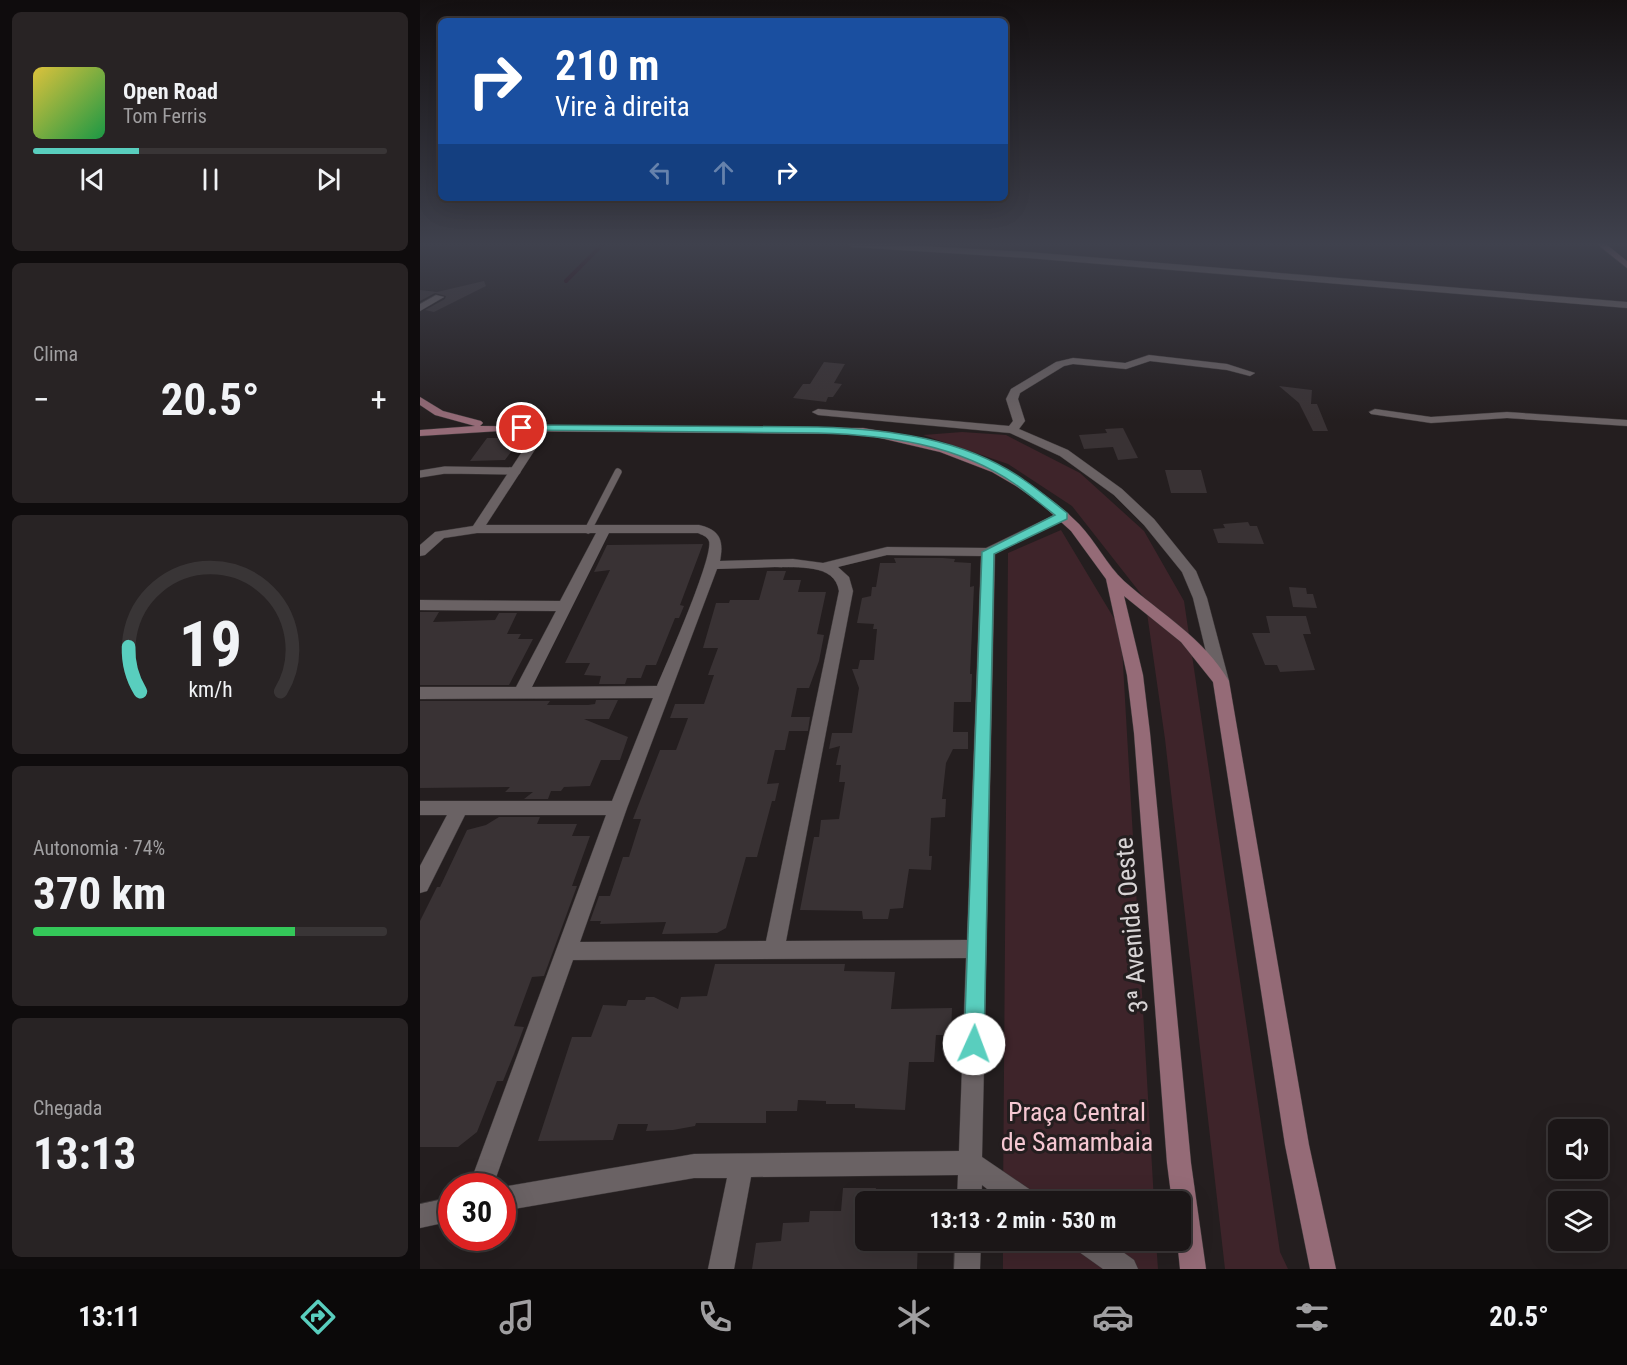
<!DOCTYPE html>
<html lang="pt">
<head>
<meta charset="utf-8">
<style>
  :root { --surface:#1b1617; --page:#282324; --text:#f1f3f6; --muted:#a09fa1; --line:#393536; --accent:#59cebe }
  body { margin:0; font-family:"Roboto Condensed",sans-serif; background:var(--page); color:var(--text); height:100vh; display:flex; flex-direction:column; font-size:22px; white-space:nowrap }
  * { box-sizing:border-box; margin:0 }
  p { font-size:20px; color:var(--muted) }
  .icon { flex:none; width:33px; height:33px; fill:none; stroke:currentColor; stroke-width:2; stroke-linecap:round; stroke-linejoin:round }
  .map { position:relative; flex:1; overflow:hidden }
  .panel { display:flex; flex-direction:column; gap:12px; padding:12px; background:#0f0c0d; width:420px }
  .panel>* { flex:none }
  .banner { position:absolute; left:18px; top:18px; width:570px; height:183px; border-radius:9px; box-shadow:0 6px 24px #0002,0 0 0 2px var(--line); background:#1a4fa0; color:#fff; overflow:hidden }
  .buttons { position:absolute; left:1128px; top:1119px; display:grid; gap:12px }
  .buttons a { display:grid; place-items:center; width:60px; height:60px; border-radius:9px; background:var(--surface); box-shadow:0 6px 24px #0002,0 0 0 2px var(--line); font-size:30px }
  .speed { position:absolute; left:18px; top:1173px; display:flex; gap:12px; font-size:30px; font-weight:700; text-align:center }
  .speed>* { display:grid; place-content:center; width:78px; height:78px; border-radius:50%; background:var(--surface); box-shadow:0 6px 24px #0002,0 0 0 2px var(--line); line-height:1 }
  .speed .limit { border:9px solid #d22; background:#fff; color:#111 }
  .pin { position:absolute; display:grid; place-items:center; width:51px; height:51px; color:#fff; margin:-26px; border:3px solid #fff; border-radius:50%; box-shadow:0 2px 6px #0007 }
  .me { position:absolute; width:66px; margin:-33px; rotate:2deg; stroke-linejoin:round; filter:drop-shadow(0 0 4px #0008) }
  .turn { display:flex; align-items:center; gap:21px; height:126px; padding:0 18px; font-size:27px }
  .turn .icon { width:78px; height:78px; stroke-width:2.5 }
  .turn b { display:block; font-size:42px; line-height:51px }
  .lanes { display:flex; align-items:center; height:57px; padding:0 18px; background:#0003; justify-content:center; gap:30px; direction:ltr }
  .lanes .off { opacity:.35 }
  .big { font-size:45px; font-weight:700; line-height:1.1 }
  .panel .tile { flex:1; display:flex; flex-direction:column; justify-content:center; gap:9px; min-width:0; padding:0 21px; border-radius:9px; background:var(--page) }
  .panel .dial { align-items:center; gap:0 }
  .dial svg { height:156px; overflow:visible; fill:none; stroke:var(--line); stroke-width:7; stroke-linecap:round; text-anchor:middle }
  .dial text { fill:var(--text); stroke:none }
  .song { display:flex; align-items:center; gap:18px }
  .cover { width:72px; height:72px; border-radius:9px; background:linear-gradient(135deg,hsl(50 70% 55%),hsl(140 70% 35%)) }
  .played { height:6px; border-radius:3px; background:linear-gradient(90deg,var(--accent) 30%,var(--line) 30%) }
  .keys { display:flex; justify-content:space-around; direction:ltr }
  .heat { display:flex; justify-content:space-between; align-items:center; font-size:33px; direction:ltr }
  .charge { height:9px; border-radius:4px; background:linear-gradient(90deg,#34c759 74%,var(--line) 0) }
  .trip { position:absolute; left:435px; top:1191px; width:336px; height:60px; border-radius:9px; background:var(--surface); box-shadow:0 6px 24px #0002,0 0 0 2px var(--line); font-weight:700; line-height:60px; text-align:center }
  .tab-bar { display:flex; height:96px; justify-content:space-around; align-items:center; background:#0b0909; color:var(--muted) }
  .tab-bar .icon { width:42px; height:42px }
  .tab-bar .on { color:var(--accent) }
  .tab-bar b { font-size:27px; color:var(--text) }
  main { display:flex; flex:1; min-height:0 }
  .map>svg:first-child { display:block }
</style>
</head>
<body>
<main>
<section class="panel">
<div class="tile">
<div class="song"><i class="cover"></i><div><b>Open Road</b><p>Tom Ferris</p></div></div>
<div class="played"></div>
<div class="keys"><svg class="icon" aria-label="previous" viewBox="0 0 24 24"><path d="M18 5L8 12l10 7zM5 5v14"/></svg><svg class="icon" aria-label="pause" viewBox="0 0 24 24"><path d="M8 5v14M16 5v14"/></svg><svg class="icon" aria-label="next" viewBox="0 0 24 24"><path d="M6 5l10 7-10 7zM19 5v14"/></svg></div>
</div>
<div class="tile"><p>Clima</p>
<div class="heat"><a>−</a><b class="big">20.5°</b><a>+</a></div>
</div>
<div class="tile dial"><svg viewBox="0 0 100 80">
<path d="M14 69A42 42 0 1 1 86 69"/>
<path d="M14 69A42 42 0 0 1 8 46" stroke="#59cebe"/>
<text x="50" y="56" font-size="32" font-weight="700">19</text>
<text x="50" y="72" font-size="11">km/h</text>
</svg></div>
<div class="tile"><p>Autonomia · 74%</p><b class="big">370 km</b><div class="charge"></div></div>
<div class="tile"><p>Chegada</p><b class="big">13:13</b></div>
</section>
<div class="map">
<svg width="1207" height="1269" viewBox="0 0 1207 1269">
  <rect width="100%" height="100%" fill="#241e1f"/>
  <path fill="#3e242a" d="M542 432 586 435 660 473 724 531 764 601 860 1252 868 1269H805L745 739 725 599 652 506 588 464 503 435Z
    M641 530 701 630 734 1201 583 1202 588 553Z
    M583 1241H736L738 1269H583Z"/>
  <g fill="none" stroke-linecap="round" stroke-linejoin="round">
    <path stroke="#22010c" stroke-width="4" d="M146 281 183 244"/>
  </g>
  <path fill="#393234" d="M64 281 66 286 14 312 5 310 25 299 26 296 15 293 0 301V290L17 292Z
    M404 362 425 364 414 383 422 384 413 397H408L406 402 373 398 383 384H390Z
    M859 386 892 390 891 404H897L908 431H893L879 403Z
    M703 428 718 458 698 460 693 447 664 449 659 435 687 433 685 429Z
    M67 438H101L85 460 50 461Z
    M745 470H781L787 493H751Z
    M828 522 830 526H837L844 544 798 543 793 529 805 528 803 524Z
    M283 544 260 605 264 606 259 618H255L236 665H226L221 678H207L205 684H179L181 676 164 675 170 663H145L190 570 174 572 187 545Z
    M474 558H523L535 559 534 562 551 563 550 587 554 586 550 674H552L551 702H534L533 732H548V749H533L526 763 522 799H526L525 817 511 818 509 856H512L511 870 489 869 483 908 470 909 468 919H443L442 911 380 910 394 837H399L401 820 419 819 425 782H419L421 765H416L420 746 409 749 412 733H432L439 688 432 669H438L440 660H454L457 629H453L454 624 437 623 442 598 451 596 452 587H456L460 563H476Z
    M347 571H366L363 580H381L378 592H406L397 634 404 635 399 661 389 688H377L371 717H390L388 731H369L365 750H355L347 784 359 783 355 801H352L337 857H326L306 928 297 933 242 934 246 922 180 924 181 921H170L179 896H190L203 857H209L221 819H213L240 750H256L268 718H250L255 704H284L294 675H288L298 648H283L296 603H309L310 600H339Z
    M869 587 886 588 887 594H893L897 608 873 607Z
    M0 612H19L13 622 75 620 79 613H97L87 634H101L98 639H113L89 685H0Z
    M846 616H886L891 634H883L895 670 860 672 857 665H845L832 633H850Z
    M176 700H198L189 719H164L208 737 200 760H181L170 786 144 787 141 791H131L128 799H104L113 792H85L90 787 0 788V701H130L127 705H168L175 704Z
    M79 817H120L117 824H157L152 836H170L152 886H157L124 976 112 977 94 1026 104 1027 94 1054 83 1081H77L57 1132 38 1147H0V921L17 887H20L47 830 66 825Z
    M295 964H425L424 971 475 972 471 1009 532 1008 531 1035H516L514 1062H489L485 1110 435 1108V1104H406V1101L378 1100 377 1111H346V1123H276L275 1126 253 1130 226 1131 228 1124H198L193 1140 118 1141 152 1037H171L183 1005 206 1006 208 1000H225L226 997H234L258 1009 261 997 287 996Z
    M423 1188H456L454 1202H446V1240H498L497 1269H332L336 1243 361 1241 363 1223 389 1222 390 1211H421Z"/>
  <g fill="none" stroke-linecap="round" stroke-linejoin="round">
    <defs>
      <path id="lane" d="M0 474 25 470 97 471
        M168 530 198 472"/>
      <path id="street" d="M428 244H467L608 252 1207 302V308L608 258 432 247Z
        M16 295 24 297 0 311V304Z
        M729 355 807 364 835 373 830 376 807 370 730 361 706 369 653 364 644 366 600 393 598 399 605 421 599 429 648 450 702 489 734 519 776 571 787 598 809 681 807 685H795L793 681 773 598 762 572 724 525 694 495 640 456 590 433 398 415 392 412 398 409 589 426 593 421 586 399 591 389 636 362 653 358 705 363Z
        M955 409 1011 417 1087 412 1207 420V426L1087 418 1011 423 951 414 949 412Z
        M123 425 129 428 66 525H279C300 530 304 540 300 561L373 559 403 563 467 547 566 548 638 513H648L650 516 575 554 562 1157 615 1193 618 1202H584L562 1185 561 1202H537L538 1175 331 1177 314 1269H288L307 1178H274L82 1211V1187L274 1154 539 1151 546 958 153 960 73 1186H49L186 815H45L7 891 0 893V866L27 815H0V801H192L233 698 0 699V687H96L136 611 0 610V600L140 601 176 533H57L24 538 5 555 0 556V545L15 532 53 526 119 426ZM189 533H278C282 535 287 536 289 541 294 556 246 665 237 686L112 687ZM467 555 561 556 547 940 366 941 433 591 429 577 418 567ZM355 567C377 568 415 563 419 591L346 941 160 942 207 808 297 569Z
        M32 1197V1221L0 1228V1204Z
        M535 1240H561L560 1269H534Z
        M652 1240H686L714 1260 718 1269H683L655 1249Z"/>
      <path id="secondary" d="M1177 244H1186L1207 261V268Z
        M0 397 23 411 61 421 63 423 60 426 443 428C524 441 599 465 659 524 676 542 687 565 704 581 741 614 783 637 809 681L889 1145 916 1269H890L865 1145 793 682 761 642 704 596 723 675 730 733 771 1163 786 1269H760L757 1240H760V1202H752L747 1163 714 733 707 675 686 579 651 531 619 502 596 486 572 472 520 452 443 434 80 431 0 436V430L55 426 15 415 0 405Z"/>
    </defs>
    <use href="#lane" stroke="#3e393a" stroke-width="8"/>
    <use href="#street" stroke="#3e393a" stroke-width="1"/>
    <use href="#secondary" stroke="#3e393a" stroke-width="1"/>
    <use href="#lane" stroke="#6a6264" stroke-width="7"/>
    <use href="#street" fill="#6a6264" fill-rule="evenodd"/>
    <use href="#secondary" fill="#956b77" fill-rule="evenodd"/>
  </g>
  <linearGradient id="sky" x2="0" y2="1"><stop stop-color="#141011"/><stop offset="0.58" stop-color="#3f414d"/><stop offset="1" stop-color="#3f414d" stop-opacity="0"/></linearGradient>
  <rect width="1207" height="421" fill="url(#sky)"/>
  <path fill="#59cebe" stroke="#3a867c" stroke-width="1.5" d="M102 425 398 427C468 429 544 438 604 480 619 490 633 502 647 513V519L574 554 564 1044 561 1051 554 1054 547 1051 544 1044 562 552 635 515C622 505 609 494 595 484 537 444 466 435 398 433L98 430 96 428Z"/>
  <g text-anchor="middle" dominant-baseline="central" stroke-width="6" stroke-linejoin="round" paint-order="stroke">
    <g font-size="26" fill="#d8d4d5" stroke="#241e1f">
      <text transform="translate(711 925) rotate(-95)">3ª Avenida Oeste</text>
    </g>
    <g font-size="26" fill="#f6c7d2" stroke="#241e1f">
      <text x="657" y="1112">Praça Central<tspan x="657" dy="30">de Samambaia</tspan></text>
    </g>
  </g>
</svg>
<div class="buttons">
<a><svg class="icon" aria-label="sound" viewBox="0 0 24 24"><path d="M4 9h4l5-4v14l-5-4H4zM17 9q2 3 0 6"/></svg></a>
<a><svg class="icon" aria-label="layers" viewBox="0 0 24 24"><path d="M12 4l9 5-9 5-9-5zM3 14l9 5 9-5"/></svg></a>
</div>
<div class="speed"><div class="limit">30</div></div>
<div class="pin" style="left:102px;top:428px;background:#d93025"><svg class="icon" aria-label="arrive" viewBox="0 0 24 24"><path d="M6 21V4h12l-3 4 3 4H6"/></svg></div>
<svg class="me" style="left:554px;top:1044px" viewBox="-20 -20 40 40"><circle r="19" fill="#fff"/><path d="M0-13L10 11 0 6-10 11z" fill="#59cebe"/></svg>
<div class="trip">13:13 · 2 min · 530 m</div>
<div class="banner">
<div class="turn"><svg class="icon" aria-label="right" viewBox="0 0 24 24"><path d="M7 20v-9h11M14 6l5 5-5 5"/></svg><div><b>210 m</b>Vire à direita</div></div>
<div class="lanes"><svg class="icon off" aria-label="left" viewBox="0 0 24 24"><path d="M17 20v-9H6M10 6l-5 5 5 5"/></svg><svg class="icon off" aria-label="ahead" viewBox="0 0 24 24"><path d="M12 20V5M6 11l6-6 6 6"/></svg><svg class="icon" aria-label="right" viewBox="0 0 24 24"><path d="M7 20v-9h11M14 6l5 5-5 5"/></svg></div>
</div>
</div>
</main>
<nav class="tab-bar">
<b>13:11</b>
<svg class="icon on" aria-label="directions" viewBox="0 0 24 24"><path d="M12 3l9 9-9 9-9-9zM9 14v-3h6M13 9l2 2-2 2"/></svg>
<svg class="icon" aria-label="music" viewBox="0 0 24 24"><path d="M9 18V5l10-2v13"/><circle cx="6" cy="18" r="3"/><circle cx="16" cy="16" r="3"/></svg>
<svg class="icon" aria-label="phone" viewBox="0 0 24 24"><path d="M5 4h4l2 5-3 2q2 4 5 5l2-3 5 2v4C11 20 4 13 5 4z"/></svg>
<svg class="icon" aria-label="climate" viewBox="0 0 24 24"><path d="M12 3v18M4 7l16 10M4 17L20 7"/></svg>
<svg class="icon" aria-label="car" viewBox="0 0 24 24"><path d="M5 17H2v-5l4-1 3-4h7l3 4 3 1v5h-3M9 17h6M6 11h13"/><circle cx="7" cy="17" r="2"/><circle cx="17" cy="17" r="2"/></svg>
<svg class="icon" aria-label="filters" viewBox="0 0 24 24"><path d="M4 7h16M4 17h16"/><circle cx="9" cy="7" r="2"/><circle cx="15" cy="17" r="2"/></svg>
<b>20.5°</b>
</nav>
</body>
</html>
